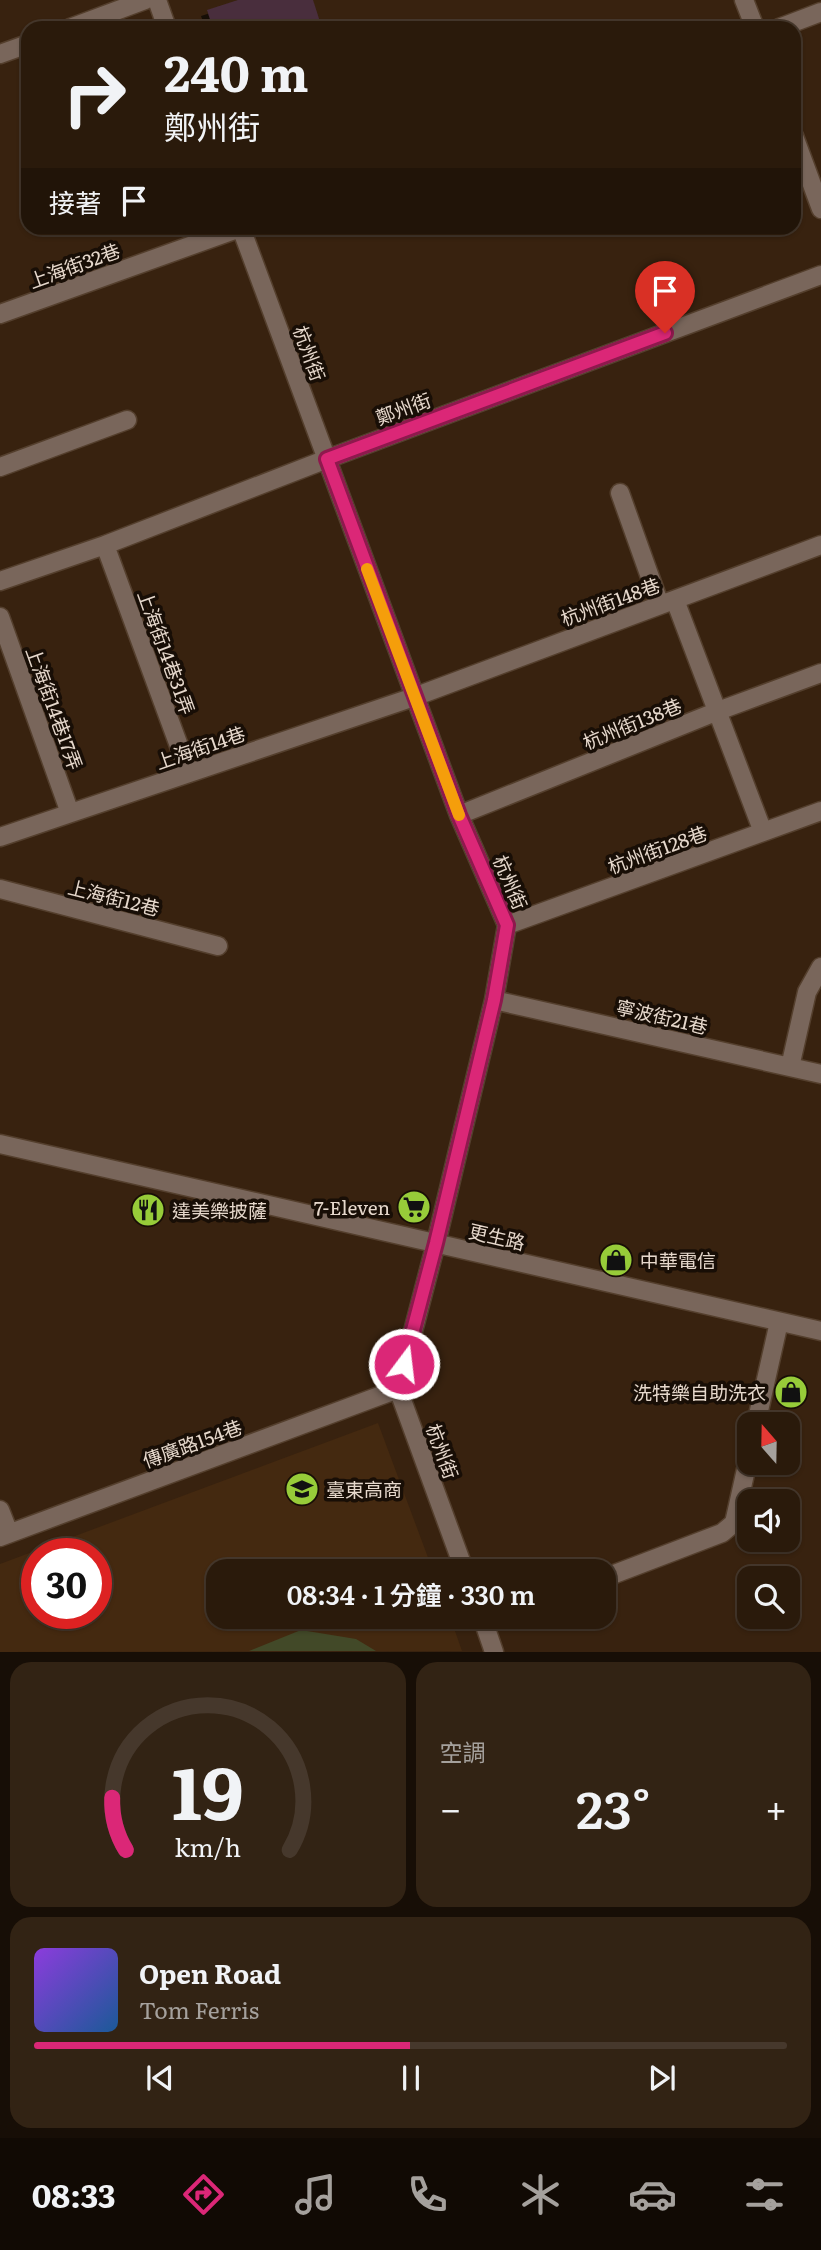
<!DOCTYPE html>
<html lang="zh-TW">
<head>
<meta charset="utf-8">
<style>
  :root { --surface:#2a1a0b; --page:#322314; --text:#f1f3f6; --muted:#a5a19d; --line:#46382c; --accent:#db2777 }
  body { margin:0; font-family:Literata,"Noto Sans TC",serif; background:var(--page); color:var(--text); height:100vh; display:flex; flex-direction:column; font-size:26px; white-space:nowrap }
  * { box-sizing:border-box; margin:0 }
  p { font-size:23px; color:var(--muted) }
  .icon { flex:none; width:38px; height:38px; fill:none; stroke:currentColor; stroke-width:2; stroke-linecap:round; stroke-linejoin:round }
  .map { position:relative; height:1652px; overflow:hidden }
  .sheet { display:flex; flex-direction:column; gap:10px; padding:10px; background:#170e06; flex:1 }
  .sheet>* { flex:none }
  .banner { position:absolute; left:21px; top:21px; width:780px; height:214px; border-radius:21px; box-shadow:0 2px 5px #0004,0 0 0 2px var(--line); background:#2a1a0b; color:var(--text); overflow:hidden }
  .needle { width:46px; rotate:340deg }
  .buttons { position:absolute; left:737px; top:1412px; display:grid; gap:14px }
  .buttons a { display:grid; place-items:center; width:63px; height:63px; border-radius:14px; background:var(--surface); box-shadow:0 2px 5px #0004,0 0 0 2px var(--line); font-size:35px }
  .speed { position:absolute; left:21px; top:1538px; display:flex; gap:14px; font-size:35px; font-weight:700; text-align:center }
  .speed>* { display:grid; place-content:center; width:91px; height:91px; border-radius:50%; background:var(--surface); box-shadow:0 2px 5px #0004,0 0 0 2px var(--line); line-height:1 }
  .speed .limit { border:10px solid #d22; background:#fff; color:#111 }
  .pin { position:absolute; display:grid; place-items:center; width:60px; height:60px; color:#fff; margin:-72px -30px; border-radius:50% 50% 50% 0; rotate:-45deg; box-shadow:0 0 7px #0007 }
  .pin .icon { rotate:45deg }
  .me { position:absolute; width:77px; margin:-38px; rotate:15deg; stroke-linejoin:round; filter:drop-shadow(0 0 5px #0008) }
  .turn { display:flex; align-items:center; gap:24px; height:147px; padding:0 28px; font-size:32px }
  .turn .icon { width:91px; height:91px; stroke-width:2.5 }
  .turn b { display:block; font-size:49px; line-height:60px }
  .then { display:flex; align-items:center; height:66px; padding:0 28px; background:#0003; gap:14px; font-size:26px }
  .big { font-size:52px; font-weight:600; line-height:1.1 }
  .sheet .widget { flex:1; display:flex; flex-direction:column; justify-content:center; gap:10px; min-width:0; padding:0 24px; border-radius:21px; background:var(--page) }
  .sheet .dial { align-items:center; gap:0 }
  .dial svg { height:182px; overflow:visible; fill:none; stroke:var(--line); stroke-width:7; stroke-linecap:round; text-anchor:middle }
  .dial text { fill:var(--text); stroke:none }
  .song { display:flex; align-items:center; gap:21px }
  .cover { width:84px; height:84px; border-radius:10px; background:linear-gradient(135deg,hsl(270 70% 55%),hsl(210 70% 35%)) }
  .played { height:7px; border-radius:4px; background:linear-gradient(90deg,var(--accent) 50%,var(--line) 50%) }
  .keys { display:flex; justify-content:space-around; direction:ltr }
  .heat { display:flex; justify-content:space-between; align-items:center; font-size:38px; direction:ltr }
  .sheet .tiles { flex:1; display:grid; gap:10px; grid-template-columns:1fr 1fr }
  .widget:last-child { grid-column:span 2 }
  .trip { position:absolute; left:206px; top:1559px; width:410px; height:70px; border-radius:21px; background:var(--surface); box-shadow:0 2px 5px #0004,0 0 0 2px var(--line); font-weight:600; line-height:70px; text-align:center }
  .dock { display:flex; height:112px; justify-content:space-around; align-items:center; background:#110a04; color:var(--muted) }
  .dock .icon { width:49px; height:49px }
  .dock .on { color:var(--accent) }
  .dock b { font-size:32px; color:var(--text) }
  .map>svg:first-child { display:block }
</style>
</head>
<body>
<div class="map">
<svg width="821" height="1652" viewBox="0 0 821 1652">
  <defs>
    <filter id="shadow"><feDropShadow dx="-6" dy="6" stdDeviation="0" flood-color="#0009"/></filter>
  </defs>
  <rect width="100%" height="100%" fill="#38220f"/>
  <path fill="#442910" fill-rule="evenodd" d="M378 1423 433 1571 219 1572V1617H450L462 1651 0 1652V1564ZM37 1554H96V1614H37Z"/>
  <path fill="#424928" d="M301 1630 356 1639 376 1651H249Z"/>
  <path fill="#492e3e" filter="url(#shadow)" d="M238 0H313L322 28H213L207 10Z"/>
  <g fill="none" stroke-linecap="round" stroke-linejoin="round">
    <defs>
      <path id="minor" d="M157 0 167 28
        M744 0 755 28
        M70 28 145 0
        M779 28 821 12
        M0 54 28 44
        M794 136 821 209
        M241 228 459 815 507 925 494 1000 436 1243 398 1389 465 1572
        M0 314 240 228
        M0 467 127 420
        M620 493 660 605
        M105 545 189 773
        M0 581 105 545 327 459 821 275
        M675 600 763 832
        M0 617 70 813
        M459 815 718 711 821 673
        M0 837 414 697 821 545
        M0 889 218 946
        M507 925 821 811
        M494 1000 821 1074
        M790 1067 807 992 821 967
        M0 1144 821 1331
        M756 1424 779 1322
        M0 1510 9 1533
        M0 1537 398 1389
        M604 1578 722 1533 734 1523 749 1456
        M482 1617 494 1652
        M484 1624 501 1617"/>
    </defs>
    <use href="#minor" stroke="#543f2d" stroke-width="21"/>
    <use href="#minor" stroke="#79665b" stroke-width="18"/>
  </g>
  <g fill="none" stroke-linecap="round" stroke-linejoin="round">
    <defs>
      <path id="route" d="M404 1364 436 1243 494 1000 507 925 459 815 327 459 665 333"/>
    </defs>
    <use href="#route" stroke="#8e194d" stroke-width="18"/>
    <use href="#route" stroke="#db2777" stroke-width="12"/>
    <path stroke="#f59e0b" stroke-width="12" d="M367 569 459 815"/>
  </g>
  <defs>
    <symbol id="supermarket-disc" viewBox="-11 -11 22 22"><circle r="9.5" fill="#97cc39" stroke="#180e06"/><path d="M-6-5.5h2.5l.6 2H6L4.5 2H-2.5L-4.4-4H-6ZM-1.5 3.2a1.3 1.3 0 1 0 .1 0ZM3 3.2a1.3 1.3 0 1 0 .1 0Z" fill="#111"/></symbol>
    <symbol id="restaurant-disc" viewBox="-11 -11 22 22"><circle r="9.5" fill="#97cc39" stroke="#180e06"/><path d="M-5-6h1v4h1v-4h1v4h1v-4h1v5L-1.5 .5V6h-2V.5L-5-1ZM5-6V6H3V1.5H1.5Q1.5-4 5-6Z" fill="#111"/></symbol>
    <symbol id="shop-disc" viewBox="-11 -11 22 22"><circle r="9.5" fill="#97cc39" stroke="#180e06"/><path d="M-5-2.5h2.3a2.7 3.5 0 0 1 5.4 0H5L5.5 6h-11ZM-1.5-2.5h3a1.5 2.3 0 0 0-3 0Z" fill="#111"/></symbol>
    <symbol id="school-disc" viewBox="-11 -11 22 22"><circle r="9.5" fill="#97cc39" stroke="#180e06"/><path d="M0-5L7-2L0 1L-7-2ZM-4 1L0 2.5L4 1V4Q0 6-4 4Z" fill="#111"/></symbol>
  </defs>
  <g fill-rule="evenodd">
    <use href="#supermarket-disc" x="395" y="1188" width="38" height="38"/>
    <use href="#restaurant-disc" x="129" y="1191" width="38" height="38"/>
    <use href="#shop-disc" x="597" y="1241" width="38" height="38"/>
    <use href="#shop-disc" x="772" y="1373" width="38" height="38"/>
    <use href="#school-disc" x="283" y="1470" width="38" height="38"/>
  </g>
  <g text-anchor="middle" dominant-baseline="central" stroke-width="7" stroke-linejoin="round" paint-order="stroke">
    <g font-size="19" fill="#e6d8cc" stroke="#180e06">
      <text transform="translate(74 265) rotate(-20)">上海街32巷</text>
      <text transform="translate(310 353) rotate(70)">杭州街</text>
      <text transform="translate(403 408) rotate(-20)">鄭州街</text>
      <text transform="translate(610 601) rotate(-20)">杭州街148巷</text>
      <text transform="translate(167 652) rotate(70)">上海街14巷31弄</text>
      <text transform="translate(55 708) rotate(70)">上海街14巷17弄</text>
      <text transform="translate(632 723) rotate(-22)">杭州街138巷</text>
      <text transform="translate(200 747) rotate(-19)">上海街14巷</text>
      <text transform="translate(657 849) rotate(-20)">杭州街128巷</text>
      <text transform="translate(511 882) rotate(67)">杭州街</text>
      <text transform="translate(114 897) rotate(14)">上海街12巷</text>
      <text transform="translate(662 1016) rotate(13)">寧波街21巷</text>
      <text transform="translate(497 1236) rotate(13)">更生路</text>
      <text transform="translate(192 1443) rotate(-20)">傳廣路154巷</text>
      <text transform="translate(443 1451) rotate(70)">杭州街</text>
    </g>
    <g font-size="19" fill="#e6d8cc" stroke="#180e06" text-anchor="start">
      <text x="390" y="1207" text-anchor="end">7-Eleven</text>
      <text x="172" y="1210">達美樂披薩</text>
      <text x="640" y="1260">中華電信</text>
      <text x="766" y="1392" text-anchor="end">洗特樂自助洗衣</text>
      <text x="326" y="1489">臺東高商</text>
    </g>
  </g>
</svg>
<div class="buttons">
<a><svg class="needle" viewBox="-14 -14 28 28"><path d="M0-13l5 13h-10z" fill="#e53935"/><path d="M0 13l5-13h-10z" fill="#a5a19d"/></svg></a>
<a><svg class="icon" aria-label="sound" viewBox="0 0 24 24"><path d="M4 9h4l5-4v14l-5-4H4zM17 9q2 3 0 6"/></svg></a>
<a><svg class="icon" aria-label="search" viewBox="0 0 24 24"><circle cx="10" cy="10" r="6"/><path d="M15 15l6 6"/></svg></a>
</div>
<div class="speed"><div class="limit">30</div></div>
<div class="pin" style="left:665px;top:333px;background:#d93025"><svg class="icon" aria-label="arrive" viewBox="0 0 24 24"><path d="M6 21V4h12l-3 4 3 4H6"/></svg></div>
<svg class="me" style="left:404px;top:1364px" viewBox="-20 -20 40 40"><circle r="17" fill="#db2777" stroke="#fff" stroke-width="3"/><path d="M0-11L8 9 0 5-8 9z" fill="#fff"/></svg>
<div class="trip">08:34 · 1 分鐘 · 330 m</div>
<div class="banner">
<div class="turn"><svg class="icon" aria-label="right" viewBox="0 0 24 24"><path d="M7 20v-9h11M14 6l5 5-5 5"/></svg><div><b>240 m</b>鄭州街</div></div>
<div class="then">接著<svg class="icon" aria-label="arrive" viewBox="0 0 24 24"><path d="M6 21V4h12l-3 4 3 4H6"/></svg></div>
</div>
</div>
<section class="sheet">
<div class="tiles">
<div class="widget dial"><svg viewBox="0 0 100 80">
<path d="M14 69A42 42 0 1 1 86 69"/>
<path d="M14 69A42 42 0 0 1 8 46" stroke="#db2777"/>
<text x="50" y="56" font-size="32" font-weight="700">19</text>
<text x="50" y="72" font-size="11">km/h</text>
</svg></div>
<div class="widget"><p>空調</p>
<div class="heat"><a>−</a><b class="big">23°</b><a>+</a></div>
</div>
<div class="widget">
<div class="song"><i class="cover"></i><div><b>Open Road</b><p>Tom Ferris</p></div></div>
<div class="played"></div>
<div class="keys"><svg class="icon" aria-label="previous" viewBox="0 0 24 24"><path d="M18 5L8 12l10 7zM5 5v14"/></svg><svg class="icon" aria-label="pause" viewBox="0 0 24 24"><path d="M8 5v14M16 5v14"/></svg><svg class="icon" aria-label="next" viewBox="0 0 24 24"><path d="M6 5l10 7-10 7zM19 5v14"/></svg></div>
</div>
</div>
</section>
<nav class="dock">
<b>08:33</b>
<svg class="icon on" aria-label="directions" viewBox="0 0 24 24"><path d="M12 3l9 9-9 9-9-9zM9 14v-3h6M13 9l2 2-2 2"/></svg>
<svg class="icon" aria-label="music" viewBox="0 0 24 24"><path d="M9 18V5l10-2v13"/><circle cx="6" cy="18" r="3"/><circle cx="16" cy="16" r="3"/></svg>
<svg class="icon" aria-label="phone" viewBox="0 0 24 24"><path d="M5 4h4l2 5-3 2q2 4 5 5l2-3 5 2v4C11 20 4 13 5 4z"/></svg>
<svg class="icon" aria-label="climate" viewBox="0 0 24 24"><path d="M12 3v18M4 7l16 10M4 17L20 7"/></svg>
<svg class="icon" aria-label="car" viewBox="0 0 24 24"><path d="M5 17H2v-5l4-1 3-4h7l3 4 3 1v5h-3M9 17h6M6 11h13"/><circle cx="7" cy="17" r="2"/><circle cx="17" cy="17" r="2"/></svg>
<svg class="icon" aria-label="filters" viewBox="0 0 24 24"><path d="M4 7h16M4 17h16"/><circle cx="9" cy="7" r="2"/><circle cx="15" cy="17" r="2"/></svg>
</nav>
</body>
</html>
